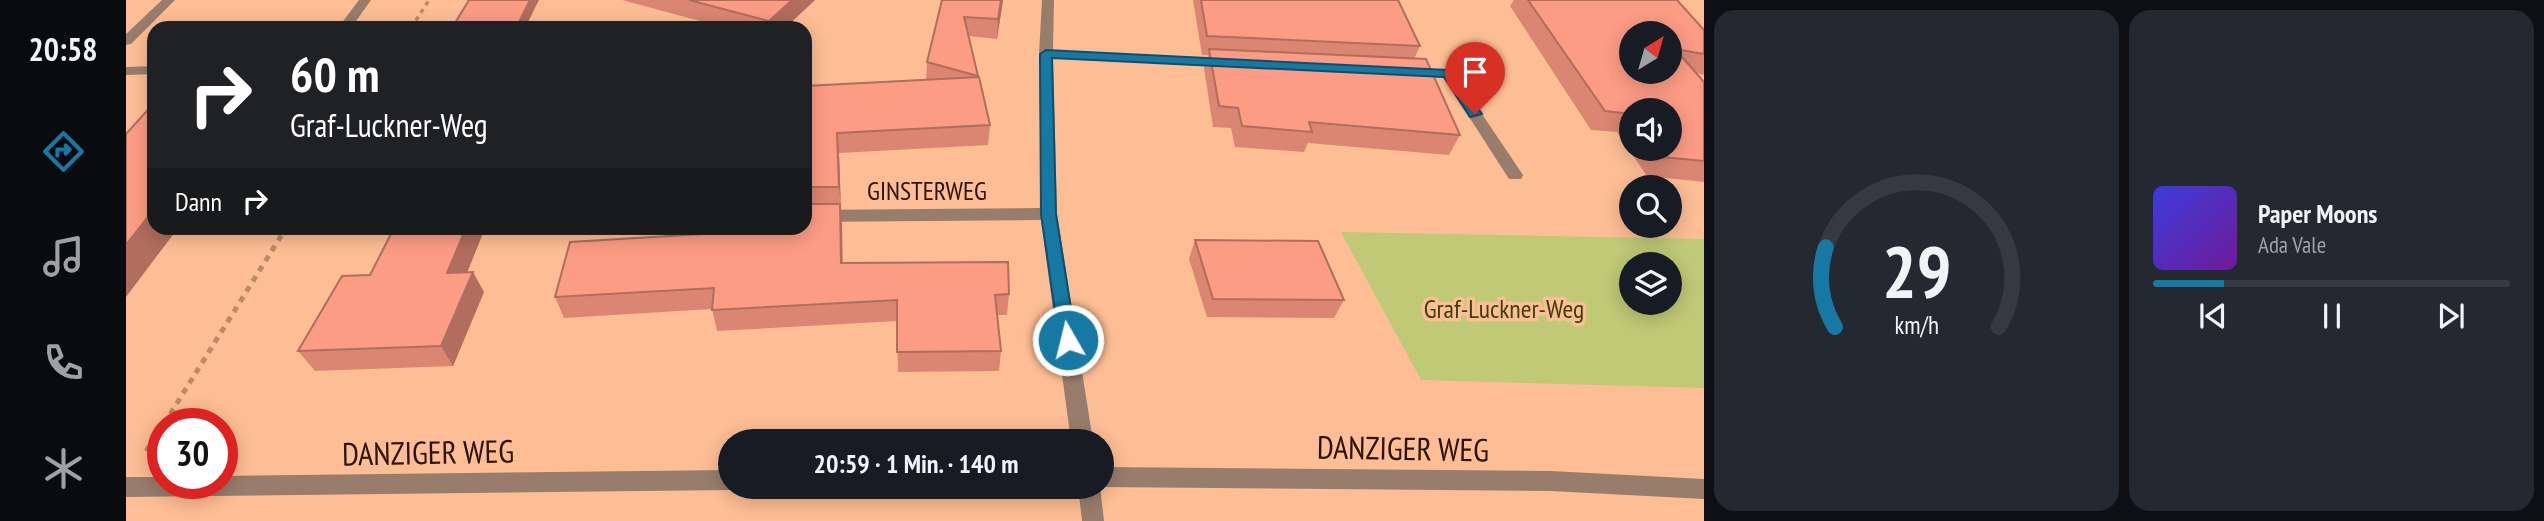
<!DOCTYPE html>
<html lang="de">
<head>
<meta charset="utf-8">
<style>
  :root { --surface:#171b24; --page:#242831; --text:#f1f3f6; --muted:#9ea1a6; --line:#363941; --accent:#1579a4 }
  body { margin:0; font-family:"PT Sans Narrow",sans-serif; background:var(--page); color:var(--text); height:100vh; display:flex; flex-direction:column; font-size:26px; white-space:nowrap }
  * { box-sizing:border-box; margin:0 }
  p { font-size:23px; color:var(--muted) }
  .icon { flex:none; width:38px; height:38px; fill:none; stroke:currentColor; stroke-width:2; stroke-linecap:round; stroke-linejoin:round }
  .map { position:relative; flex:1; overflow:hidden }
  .details { display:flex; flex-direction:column; gap:10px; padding:10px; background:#0d0f14; width:840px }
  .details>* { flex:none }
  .banner { position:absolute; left:21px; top:21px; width:665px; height:214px; border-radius:21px; box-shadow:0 4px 18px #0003; background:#202124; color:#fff; overflow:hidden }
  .needle { width:46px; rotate:37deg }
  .buttons { position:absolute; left:1493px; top:21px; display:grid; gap:14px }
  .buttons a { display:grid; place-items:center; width:63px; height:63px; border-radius:50%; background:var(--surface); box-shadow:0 4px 18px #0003; font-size:35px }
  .speed { position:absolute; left:21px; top:408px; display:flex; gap:14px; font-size:35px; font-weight:700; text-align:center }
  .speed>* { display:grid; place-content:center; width:91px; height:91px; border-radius:50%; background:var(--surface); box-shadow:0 4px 18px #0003; line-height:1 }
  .speed .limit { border:10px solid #d22; background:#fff; color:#111 }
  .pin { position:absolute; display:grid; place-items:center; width:60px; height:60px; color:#fff; margin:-72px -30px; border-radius:50% 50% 50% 0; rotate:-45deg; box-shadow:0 0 7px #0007 }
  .pin .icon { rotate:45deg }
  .me { position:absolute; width:77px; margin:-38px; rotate:352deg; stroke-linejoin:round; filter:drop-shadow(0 0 5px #0008) }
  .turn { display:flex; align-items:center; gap:24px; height:147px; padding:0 28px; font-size:32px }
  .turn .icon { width:91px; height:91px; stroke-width:2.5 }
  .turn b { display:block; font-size:49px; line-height:60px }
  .then { display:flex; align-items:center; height:66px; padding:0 28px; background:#0003; gap:14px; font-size:26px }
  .details .widget { flex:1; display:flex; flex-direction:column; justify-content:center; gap:10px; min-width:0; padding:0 24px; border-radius:21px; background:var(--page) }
  .details .dial { align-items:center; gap:0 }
  .dial svg { height:182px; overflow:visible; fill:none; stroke:var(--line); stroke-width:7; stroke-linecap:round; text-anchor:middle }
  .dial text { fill:var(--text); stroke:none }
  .song { display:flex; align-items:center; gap:21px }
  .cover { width:84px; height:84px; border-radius:10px; background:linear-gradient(135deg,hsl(240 70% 55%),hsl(280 70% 35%)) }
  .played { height:7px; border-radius:4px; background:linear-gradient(90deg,var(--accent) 20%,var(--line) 20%) }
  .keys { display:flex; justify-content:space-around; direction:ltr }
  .details .tiles { flex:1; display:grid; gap:10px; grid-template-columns:repeat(2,1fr) }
  .trip { position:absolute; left:592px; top:429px; width:396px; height:70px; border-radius:35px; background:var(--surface); box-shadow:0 4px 18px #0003; font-weight:600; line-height:70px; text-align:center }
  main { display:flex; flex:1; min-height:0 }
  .dock { display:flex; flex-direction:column; width:126px; justify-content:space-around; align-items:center; background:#090b0e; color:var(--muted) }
  .dock .icon { width:49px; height:49px }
  .dock .selected { color:var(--accent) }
  .dock b { font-size:32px; color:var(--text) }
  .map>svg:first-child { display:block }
</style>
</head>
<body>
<main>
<nav class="dock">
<b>20:58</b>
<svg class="icon selected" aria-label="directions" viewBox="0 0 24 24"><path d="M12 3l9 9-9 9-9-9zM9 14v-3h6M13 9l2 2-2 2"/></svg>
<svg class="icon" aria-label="music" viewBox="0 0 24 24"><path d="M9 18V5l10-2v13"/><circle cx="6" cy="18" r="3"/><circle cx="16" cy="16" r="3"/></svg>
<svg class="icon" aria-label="phone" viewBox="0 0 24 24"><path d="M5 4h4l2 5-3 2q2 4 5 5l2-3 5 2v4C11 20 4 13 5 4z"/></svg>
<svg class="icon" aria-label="climate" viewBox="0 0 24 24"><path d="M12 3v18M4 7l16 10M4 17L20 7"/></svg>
</nav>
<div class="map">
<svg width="1578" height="521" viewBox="0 0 1578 521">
  <rect width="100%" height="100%" fill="#febe95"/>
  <path fill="#c0c975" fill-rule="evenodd" d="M1215 232 1578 239V388L1295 380ZM1505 264H1544V303H1505Z"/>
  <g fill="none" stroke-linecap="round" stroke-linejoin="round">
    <path stroke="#bd8a68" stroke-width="3.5" stroke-dasharray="4.5 4.5" stroke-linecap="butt" d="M285 28 303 0"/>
    <path stroke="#bd8a68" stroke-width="5" stroke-dasharray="6 6" stroke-linecap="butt" d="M38 424 160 228
      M20 451 37 425"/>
    <path fill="#987d6c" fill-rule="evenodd" d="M233 0H245L225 28H212Z
      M28 66V74L0 75V67Z"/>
    <path fill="#987d6c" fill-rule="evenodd" d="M36 0H49L5 44 0 45V34Z
      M916 0H928L927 50 1101 59 1108 63 1101 67 927 58 931 214 967 441H945L915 220 679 222V210L915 208 913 54Z
      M1283 68 1327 71 1397 175 1395 179H1383L1318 78 1278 75V69Z
      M975 467 1425 471 1578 479V499L1425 491 975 487Z
      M604 470V486H612L604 490 0 497V477H37V483H96V476Z
      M952 486H974L978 521H956Z"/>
  </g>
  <path fill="#da8672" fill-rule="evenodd" d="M496 0H689L659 28H600Z
    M816 0H877L871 39 843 36 864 125 862 145 713 153 716 263 883 294 881 315H871L875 351 873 371 772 372 771 321 591 331 586 309 438 318 429 297 593 233 679 228V86L800 80 801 62Z
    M1067 0H1272L1294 46 1288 59 1334 135 1323 155 1182 143 1178 152 1109 147 1105 128 1087 127 1078 68 1082 55H1076Z
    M1388 0H1551L1578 30V75L1571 73 1578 82V182L1521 176 1491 132 1465 130 1384 6ZM1505 110 1544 149H1505Z
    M268 228H359L341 272 358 292 327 366 189 371 172 351 244 275Z
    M1069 240 1218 300 1208 318 1081 317 1063 259Z"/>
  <path fill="#b16d5d" d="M404 0H413L399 28H390Z
    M666 0H689L659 28H644L643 21Z
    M875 0H877L871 39 872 19Z
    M711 133 713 153 715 207 713 187Z
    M714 204 716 224 717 283 715 263Z
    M28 209V228H52L0 297V245Z
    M340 228H359L333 293 321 273Z
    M347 272 358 292 327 366 315 346Z"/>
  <path fill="#fd9c85" stroke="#b16d5d" stroke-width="2" fill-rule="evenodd" d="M343 0H404L390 28H326Z
    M563 0H666L643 21Z
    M816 0H875L872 19 838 17 852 76 801 62Z
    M1075 0H1272L1294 46 1081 36Z
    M1402 0H1551L1578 30V54L1549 49 1578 82V161L1536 157 1530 149H1544V110H1505V114L1479 111ZM1505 33H1544V72H1505Z
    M1083 49 1300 59 1334 135 1183 122 1186 132 1116 126 1112 108 1093 106Z
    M853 77 864 125 711 133 713 187H679V86Z
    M28 103V209L0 245V134Z
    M679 204H714L715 263 882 262 883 294 869 295 875 351 771 352V300L586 310 588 288 429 297 444 242 593 233 594 228H679Z
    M268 228H340L321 273 347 272 315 346 172 351 216 276 244 275Z
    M1069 240 1192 241 1218 300 1087 299Z"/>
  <path fill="#1579a4" stroke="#0e4f6b" stroke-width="2" d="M920 50 1322 70 1326 71 1356 114 1344 117 1318 77 926 58 930 214 950 340 942 347 933 340 915 214 914 54Z"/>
  <g text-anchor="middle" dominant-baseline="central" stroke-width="7" stroke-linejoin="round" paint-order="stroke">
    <g font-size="26" fill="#2b1404" stroke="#febe95">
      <text x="801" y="190">GINSTERWEG</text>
    </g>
    <g font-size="26" fill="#3c410c" stroke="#febe95">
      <text x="1378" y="308">Graf-Luckner-Weg</text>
    </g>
    <g font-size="32" fill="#2b1404" stroke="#febe95">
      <text transform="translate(1277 448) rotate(1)">DANZIGER WEG</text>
      <text transform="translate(302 452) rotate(-1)">DANZIGER WEG</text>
    </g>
  </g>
</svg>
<div class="buttons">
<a><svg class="needle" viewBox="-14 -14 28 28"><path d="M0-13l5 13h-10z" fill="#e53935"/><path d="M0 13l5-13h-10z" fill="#9ea1a6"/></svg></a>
<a><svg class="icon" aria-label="sound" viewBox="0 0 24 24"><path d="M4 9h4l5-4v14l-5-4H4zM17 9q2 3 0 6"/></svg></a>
<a><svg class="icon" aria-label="search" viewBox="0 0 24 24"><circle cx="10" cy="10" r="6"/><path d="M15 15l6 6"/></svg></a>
<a><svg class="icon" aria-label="layers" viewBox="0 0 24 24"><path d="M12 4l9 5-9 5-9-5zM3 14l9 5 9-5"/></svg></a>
</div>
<div class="speed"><div class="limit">30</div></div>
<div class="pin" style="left:1349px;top:114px;background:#d93025"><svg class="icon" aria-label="arrive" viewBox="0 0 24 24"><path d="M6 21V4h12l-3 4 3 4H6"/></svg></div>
<svg class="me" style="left:942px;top:340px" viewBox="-20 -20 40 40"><circle r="17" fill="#1579a4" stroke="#fff" stroke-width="3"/><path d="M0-11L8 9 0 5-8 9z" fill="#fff"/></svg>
<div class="trip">20:59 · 1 Min. · 140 m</div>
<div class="banner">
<div class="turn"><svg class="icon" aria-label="right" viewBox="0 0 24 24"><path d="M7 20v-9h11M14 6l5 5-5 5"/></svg><div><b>60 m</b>Graf-Luckner-Weg</div></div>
<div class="then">Dann<svg class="icon" aria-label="right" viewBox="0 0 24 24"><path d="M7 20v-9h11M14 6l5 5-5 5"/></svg></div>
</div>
</div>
<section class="details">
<div class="tiles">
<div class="widget dial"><svg viewBox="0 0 100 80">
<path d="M14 69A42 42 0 1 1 86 69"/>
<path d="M14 69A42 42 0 0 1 10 34" stroke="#1579a4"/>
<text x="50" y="56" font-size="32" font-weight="700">29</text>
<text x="50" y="72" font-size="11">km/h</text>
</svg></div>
<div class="widget">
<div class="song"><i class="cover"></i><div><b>Paper Moons</b><p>Ada Vale</p></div></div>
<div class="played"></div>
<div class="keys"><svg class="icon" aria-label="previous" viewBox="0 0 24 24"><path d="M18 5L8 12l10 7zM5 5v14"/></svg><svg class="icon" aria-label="pause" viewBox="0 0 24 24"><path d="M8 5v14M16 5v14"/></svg><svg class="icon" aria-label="next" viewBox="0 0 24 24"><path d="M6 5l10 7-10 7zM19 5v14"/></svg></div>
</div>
</div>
</section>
</main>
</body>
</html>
